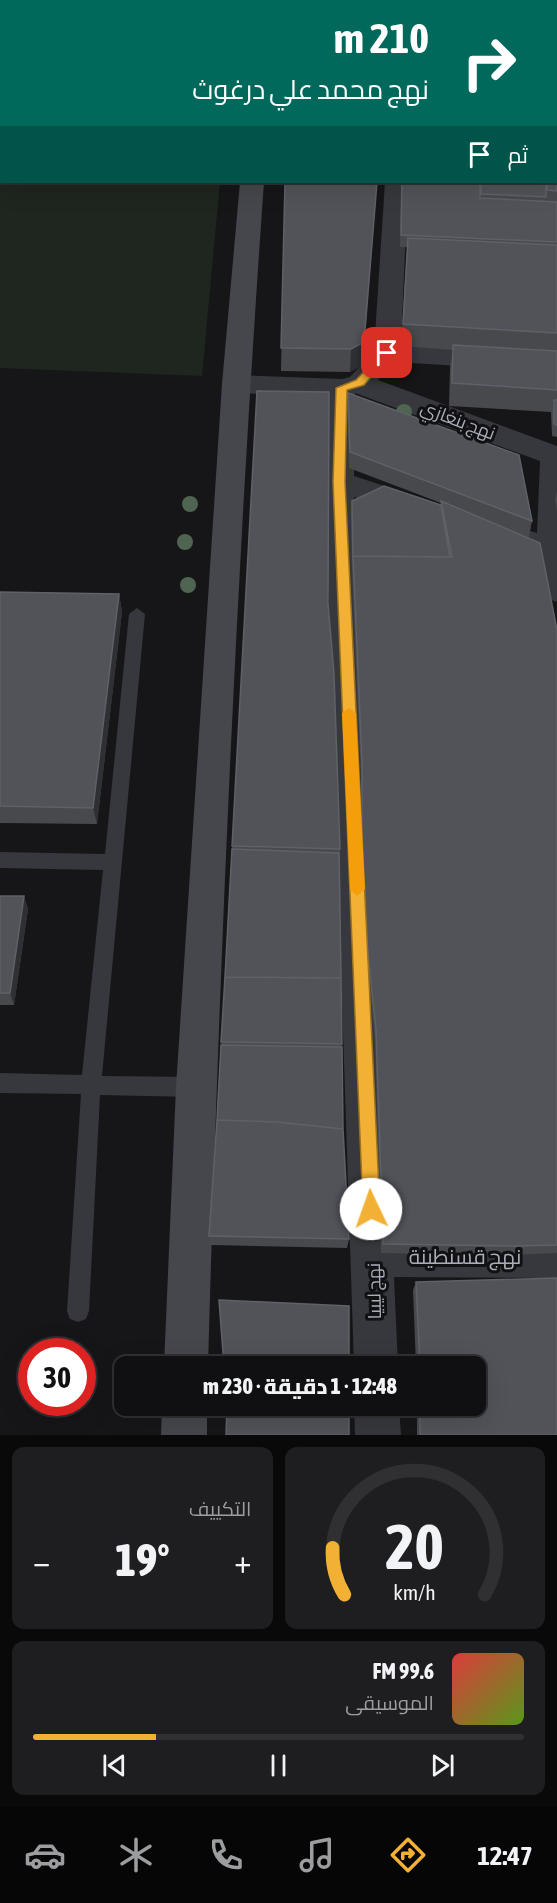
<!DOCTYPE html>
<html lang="ar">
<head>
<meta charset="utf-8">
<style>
  :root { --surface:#101012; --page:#1e1e20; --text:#f1f3f6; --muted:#9c9d9f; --line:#303032; --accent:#f2b134 }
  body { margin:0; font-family:"Asap Condensed",Cairo,sans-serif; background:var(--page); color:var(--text); direction:rtl; height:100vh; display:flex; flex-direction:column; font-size:22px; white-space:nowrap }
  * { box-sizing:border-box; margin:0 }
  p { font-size:20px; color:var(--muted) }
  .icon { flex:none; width:33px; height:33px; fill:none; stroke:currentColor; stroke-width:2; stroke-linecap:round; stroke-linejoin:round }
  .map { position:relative; height:1435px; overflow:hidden; direction:ltr }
  .drawer { display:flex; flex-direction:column; gap:12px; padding:12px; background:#09090a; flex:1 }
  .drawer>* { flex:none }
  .guide { position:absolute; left:0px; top:0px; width:558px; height:183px; box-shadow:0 6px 24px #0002,0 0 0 2px var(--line); direction:rtl; background:#00695c; color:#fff; overflow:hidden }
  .speed { position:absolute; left:18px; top:1338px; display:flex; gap:12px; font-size:30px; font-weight:700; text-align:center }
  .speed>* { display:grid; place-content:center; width:78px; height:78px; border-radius:50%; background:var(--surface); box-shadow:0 6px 24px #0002,0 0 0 2px var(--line); line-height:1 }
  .speed .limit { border:9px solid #d22; background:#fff; color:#111 }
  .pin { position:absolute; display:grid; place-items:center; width:51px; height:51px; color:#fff; margin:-26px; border-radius:12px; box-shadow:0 3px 9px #0006 }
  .me { position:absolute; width:66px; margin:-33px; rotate:357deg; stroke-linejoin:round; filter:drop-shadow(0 0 4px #0008) }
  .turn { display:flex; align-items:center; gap:21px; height:126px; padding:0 30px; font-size:27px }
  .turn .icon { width:78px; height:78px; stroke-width:2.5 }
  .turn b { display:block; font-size:42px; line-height:51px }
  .then { display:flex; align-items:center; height:57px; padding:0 30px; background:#0003; gap:12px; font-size:22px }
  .big { font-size:45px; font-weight:800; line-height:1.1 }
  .drawer .widget { flex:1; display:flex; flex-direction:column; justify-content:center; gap:9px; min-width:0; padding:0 21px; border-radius:12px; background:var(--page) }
  .drawer .dial { align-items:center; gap:0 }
  .dial svg { height:156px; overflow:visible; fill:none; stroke:var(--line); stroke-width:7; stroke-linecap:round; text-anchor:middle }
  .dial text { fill:var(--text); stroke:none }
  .song { display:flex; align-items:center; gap:18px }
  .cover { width:72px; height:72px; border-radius:9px; background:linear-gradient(135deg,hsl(0 70% 55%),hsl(90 70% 35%)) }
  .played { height:6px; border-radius:3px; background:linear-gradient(90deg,var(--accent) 25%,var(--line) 25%) }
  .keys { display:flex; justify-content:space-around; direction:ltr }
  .heat { display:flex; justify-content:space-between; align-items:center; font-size:33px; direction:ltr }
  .drawer .tiles { flex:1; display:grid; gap:12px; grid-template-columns:1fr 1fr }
  .widget:last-child { grid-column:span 2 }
  .trip { position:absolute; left:114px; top:1356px; width:372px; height:60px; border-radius:12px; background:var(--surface); box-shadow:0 6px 24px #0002,0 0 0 2px var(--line); font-weight:800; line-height:60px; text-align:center; direction:rtl }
  .dock { display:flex; height:96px; justify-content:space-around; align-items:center; background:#060607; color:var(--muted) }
  .dock .icon { width:42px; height:42px }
  .dock .active { color:var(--accent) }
  .dock b { font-size:27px; color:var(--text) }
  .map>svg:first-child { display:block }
</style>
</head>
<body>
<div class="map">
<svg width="557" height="1435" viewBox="0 0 557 1435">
  <rect width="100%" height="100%" fill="#161618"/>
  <path fill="#1e261f" d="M0 0H237L2 2V182H220L202 376 0 368Z"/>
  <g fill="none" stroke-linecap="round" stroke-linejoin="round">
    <path fill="#37383d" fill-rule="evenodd" d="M137 608 145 614 102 1076 196 1077 203 1080 206 1087 203 1094 196 1097 100 1095 89 1311 86 1319 78 1322 70 1319 67 1311 81 1094 0 1093V1073L82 1075 103 870 0 868V852L105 854 129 614Z"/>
    <path fill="#37383d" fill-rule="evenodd" d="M385 182H408L401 345 557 354V372L394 362 378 380 557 446V602L546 598 542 590 537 556 487 540 483 532 487 524 498 521 537 533 540 461 355 393 354 476 424 499 429 506 424 513 414 516 354 497 392 1235 557 1236V1278L394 1277 398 1366H354L325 482 328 397 236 393 226 390 222 384 226 378 236 375 342 379 350 377 374 351Z
      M354 1406H399L401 1435H355Z"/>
    <path fill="#45474d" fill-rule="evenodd" d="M255 0H275V2H255Z
      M240 182H264C236 576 219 971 208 1366H164L176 1087 222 384Z
      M162 1406H207V1435H161Z"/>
  </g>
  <g fill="#506452">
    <circle cx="404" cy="412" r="8"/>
    <circle cx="190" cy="504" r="8"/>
    <circle cx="185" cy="542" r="8"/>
    <circle cx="188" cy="585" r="8"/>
  </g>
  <path fill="#47494d" d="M301 0H481V2H301Z
    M556 12H557V437L552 436 551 412 449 406 450 367 453 350 401 346 407 247H400L401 182H556Z
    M285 182 363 365 350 372 281 371Z
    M348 393 532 521 529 537 494 524 557 630V1253L512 1255 381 1253 375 1040 365 948 360 859 361 777 352 571 351 513 352 501 441 505V503L349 468 347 409Z
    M557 491V511L555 500Z
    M0 592 119 594 122 612 97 824 0 823Z
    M328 603 340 849 343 1129 349 1239 347 1248 210 1245 209 1236 217 1120 232 846Z
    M0 896H24L28 909 14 1005H0Z
    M416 1282 557 1435H417V1406H476V1366H416L413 1290Z"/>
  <path fill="#2f3033" d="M377 182 363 365 350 372 351 349Z
    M119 594 122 612 97 824 93 808Z
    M24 896 28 909 14 1005 10 993Z"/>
  <path fill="#525359" stroke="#5f6168" stroke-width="1.5" d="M344 0H481V2H375Z
    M556 12H557V66H556Z
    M556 74H557V139H556Z
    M556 153 557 191 547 190 548 182H556Z
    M285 182H377L364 342 351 349 281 348Z
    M402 182H480V198L557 202V242L401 235Z
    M481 182H546V197L481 194Z
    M408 238 557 245V333L403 324Z
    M453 345 557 351V390L452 383Z
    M257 391 329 392 328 603 334 674 340 849 232 846Z
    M348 393 519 455 532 521 350 452Z
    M554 400H557V425L554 424Z
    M384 486 441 505 450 557 353 556V560L352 501Z
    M441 501 540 543 557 630V1245L516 1246 383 1244 376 1029 366 935 362 845V763L353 556 452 557Z
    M0 592 119 594 93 808 0 806Z
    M232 849 339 853 341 978 225 977Z
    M0 896H24L10 993H0Z
    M225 977 341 978 342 1044 221 1042Z
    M221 1045 342 1047 343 1129 277 1122 217 1120Z
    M217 1120 277 1122 343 1129 349 1239 209 1236Z
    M557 1278V1435H420V1406H476V1366H420L416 1282Z
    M219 1300 349 1306V1366H224Z
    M227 1406H349V1435H226Z"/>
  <path fill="#f2b134" stroke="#9d7322" stroke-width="1.5" d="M383 351 392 353 364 385 347 390 345 482 380 1209 377 1215 371 1218 365 1215 363 1209 333 482 336 388 356 380Z"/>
  <path fill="#f59e0b" d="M349 708 356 713 365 889 357 896 350 889 342 713Z"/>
  <g text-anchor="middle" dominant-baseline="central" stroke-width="6" stroke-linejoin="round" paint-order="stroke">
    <g font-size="18" fill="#a8adb8" stroke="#111113">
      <text transform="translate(458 420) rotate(21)">نهج بنغازي</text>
      <text transform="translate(374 1291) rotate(-91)">نهج ليبيا</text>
    </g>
    <g font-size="21" fill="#a8adb8" stroke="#111113">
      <text x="465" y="1256">نهج قسنطينة</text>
    </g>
  </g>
</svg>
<div class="speed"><div class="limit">30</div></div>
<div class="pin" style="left:387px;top:353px;background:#d93025"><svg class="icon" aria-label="arrive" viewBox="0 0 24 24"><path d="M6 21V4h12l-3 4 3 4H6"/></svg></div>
<svg class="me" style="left:371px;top:1209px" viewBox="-20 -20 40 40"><circle r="19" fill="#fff"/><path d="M0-13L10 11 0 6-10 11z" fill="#f2b134"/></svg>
<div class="trip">12:48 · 1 دقيقة · 230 m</div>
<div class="guide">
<div class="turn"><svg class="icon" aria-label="right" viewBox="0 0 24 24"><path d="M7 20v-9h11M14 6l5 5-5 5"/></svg><div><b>210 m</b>نهج محمد علي درغوث</div></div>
<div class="then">ثم<svg class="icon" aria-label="arrive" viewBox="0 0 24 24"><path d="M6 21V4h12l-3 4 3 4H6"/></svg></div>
</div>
</div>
<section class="drawer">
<div class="tiles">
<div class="widget dial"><svg viewBox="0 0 100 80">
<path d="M14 69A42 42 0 1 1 86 69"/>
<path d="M14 69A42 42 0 0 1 8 45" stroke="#f2b134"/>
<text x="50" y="56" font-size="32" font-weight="700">20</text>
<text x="50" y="72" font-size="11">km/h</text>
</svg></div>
<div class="widget"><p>التكييف</p>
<div class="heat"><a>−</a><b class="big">19°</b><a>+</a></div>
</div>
<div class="widget">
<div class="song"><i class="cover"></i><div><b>99.6 FM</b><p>الموسيقى</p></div></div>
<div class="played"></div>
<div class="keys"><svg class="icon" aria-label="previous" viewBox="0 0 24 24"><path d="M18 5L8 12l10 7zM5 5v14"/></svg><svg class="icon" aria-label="pause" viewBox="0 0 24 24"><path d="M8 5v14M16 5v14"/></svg><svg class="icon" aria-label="next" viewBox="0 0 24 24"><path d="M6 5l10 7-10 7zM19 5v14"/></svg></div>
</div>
</div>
</section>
<nav class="dock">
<b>12:47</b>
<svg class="icon active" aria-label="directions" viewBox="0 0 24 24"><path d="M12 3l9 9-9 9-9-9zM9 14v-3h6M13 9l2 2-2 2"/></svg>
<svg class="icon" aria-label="music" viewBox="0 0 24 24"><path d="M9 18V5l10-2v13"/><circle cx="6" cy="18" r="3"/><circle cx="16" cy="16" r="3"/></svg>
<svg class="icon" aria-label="phone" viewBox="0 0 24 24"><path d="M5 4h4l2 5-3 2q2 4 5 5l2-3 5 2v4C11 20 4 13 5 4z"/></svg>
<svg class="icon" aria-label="climate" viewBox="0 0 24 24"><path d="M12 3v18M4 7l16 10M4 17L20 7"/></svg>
<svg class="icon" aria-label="car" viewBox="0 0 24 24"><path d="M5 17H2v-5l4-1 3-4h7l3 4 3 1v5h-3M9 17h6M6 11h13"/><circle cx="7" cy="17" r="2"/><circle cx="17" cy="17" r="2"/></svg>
</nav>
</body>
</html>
